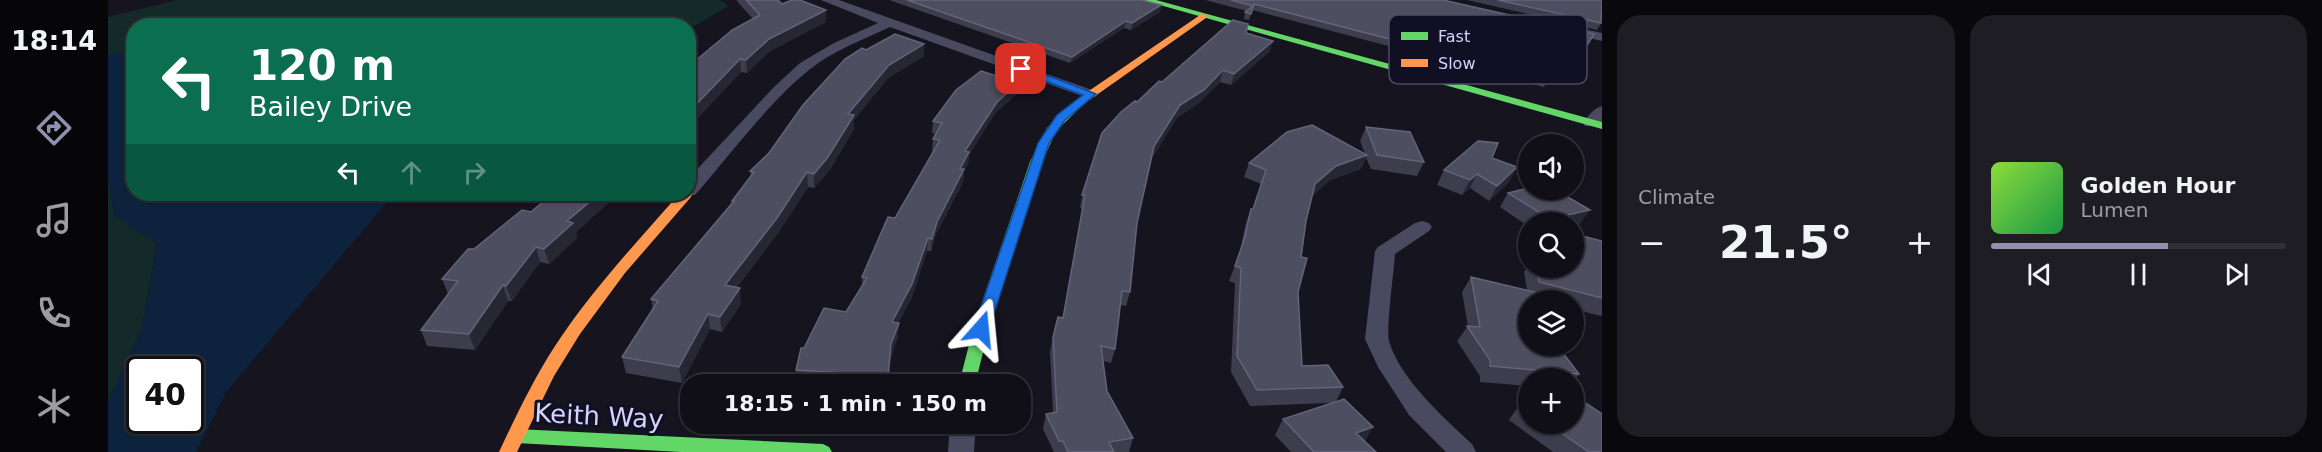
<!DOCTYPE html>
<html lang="en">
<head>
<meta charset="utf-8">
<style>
  :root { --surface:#100f17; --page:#1e1d24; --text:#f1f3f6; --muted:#9c9ca1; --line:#302f36; --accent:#9191af }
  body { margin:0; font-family:"DejaVu Sans",sans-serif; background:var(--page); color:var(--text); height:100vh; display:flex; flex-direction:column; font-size:22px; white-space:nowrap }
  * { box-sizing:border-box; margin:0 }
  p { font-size:20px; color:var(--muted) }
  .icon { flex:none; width:33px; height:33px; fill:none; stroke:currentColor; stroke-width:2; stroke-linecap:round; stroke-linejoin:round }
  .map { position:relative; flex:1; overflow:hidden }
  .drawer { display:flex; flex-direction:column; gap:15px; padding:15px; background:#09080d; width:720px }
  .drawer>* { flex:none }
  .guide { position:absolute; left:18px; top:18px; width:570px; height:183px; border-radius:24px; box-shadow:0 2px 4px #0004,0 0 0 2px var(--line); background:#0b6e4f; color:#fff; overflow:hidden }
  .controls { position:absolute; left:1410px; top:134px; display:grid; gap:12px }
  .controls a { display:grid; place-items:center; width:66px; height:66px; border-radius:50%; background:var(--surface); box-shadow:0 2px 4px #0004,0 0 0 2px var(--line); font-size:30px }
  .speed { position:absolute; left:18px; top:356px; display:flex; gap:12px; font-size:30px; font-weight:700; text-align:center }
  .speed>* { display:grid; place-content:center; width:78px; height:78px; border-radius:50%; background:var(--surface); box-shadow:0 2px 4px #0004,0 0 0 2px var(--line); line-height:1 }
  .speed .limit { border:3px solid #111; border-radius:9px; background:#fff; color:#111 }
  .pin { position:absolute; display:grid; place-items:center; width:51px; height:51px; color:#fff; margin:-26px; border-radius:12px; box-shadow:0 3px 9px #0006 }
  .me { position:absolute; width:66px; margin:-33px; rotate:18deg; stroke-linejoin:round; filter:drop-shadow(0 0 4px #0008) }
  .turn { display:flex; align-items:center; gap:21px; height:126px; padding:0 24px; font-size:27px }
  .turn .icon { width:78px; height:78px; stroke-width:2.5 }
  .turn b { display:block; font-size:42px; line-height:51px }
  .lanes { display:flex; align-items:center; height:57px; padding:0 24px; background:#0003; justify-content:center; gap:30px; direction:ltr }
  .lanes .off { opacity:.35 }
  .big { font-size:45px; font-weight:700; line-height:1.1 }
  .drawer .card { flex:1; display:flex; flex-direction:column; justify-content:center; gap:9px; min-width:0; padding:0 21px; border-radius:24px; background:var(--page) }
  .song { display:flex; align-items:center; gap:18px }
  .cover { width:72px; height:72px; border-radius:9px; background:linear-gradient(135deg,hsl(90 70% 55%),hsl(140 70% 35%)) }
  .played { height:6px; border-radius:3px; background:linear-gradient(90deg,var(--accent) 60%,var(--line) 60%) }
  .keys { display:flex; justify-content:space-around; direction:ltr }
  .heat { display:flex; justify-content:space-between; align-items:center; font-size:33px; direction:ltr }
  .drawer .tiles { flex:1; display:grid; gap:15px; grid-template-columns:repeat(2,1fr) }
  .trip { position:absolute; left:572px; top:374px; width:351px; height:60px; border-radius:24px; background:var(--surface); box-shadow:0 2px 4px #0004,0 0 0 2px var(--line); font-weight:700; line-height:60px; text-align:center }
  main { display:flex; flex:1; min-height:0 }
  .tabs { display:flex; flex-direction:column; width:108px; justify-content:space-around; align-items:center; background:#060609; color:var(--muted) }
  .tabs .icon { width:42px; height:42px }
  .tabs .selected { color:var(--accent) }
  .tabs b { font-size:27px; color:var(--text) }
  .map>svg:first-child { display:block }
</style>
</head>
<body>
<main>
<nav class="tabs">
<b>18:14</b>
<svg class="icon selected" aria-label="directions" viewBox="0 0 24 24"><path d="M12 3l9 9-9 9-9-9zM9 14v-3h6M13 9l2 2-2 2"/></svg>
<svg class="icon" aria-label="music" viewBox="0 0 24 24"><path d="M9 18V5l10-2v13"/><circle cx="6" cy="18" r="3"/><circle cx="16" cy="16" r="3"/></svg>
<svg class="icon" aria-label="phone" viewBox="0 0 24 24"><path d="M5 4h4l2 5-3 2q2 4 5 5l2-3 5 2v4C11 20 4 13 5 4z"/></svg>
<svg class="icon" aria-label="climate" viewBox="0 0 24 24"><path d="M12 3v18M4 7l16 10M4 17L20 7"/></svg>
</nav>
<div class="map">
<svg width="1494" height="452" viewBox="0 0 1494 452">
  <rect width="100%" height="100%" fill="#15141f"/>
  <path fill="#132a29" d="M69 0H612L621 6 581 29 580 26 383 25 335 16 273 26H26L25 53 0 54V17Z
    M0 175 6 215 49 243 33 331 0 401Z"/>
  <path fill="#0d233d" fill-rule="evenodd" d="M335 16 383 25H273Z
    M25 53 26 194H286L118 392 88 452H0V401L33 331 49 244 6 215 0 175V54ZM32 369H82V420H32Z"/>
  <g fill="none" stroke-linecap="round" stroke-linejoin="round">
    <path fill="#494a60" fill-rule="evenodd" d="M713 0H731L987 91 990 94 987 97H977L782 27C755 40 724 51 701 70 661 102 621 156 587 195H573L580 194V179L666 87 692 63 726 43 770 23Z
      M1462 26 1494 33V41L1457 33 1455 30 1457 27Z
      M1494 106V121L1489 126H1477L1475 123C1480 116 1486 108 1494 106Z
      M1314 221 1321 223 1324 227 1321 231 1287 254C1286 271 1278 328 1281 341 1292 379 1336 418 1364 444L1368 452H1338L1301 415 1270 367 1257 339 1267 251 1270 247 1307 223Z
      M842 423H868L866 452H840Z"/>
    <path fill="#63d668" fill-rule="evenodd" d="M1034 0H1048L1494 122V129Z
      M976 96 981 99 948 131 934 162 881 329 867 384H851L865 329 922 162 939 128 972 97Z
      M408 429 715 444 721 447 724 452H573L408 443 402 441 399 436 402 431Z"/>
    <path fill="#ff974d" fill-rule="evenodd" d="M1095 13 1099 16 1098 18 980 101H972V97Z
      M580 191 584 194 583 197 517 273 472 334 446 376 409 452H391C408 416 425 380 447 346 483 291 528 243 571 194H580Z"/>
  </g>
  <path fill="#3e3d4e" d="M628 0H670L674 4 718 10V22L662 51 639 73 633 72 580 128 645 19Z
    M781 0H1033L1053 5 1052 12 1023 30 1016 28 962 63Z
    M1097 0H1335L1486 34 1471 59 1455 55 1436 87 1144 10 1141 20 1136 19 1137 12 1139 11Z
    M1359 0H1494L1493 23 1489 30Z
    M1138 33 1165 41 1161 52 1123 85 1112 82 1092 102 1069 118 1044 158 1029 223 1022 292 1018 306 1012 305 1007 349 1003 363 995 361 999 391 1025 438 1021 452H946L935 429 938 414 945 413 942 352 945 337 955 318 975 209 972 208 974 195 1029 102 1054 82Z
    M816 44V56L780 78 746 120V129L721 171 706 188 700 187 670 233 628 288 633 304 614 332 602 329 574 383 518 373 514 357 545 309 543 299 624 204V201L643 176 642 171 661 153Z
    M911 83 909 94 887 113 861 155 860 164 856 171 855 182 828 234 823 251H819L804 297 790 323V336L783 358 780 384 689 383 688 370 696 348 738 312 754 286V277L825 151H824L825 139 828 134 824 133 825 121Z
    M1258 127 1316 162 1309 176 1263 169 1258 158 1253 169 1222 180 1204 196 1198 221 1190 292 1194 366 1235 387 1228 402 1257 441 1268 452H1183L1167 435 1175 419 1223 403 1142 406 1123 372 1127 283 1121 281 1131 255 1138 223 1143 209H1145L1153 184 1136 177 1141 163 1257 154 1252 141Z
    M1384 158 1401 182 1381 201 1362 188 1354 195 1329 185 1336 170Z
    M1400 193 1472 224 1466 226V222H1420V226L1392 207Z
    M444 194H510L468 232 469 238 441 264 432 262 404 301H400L367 350 319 346 313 330 340 294 334 279 366 249 423 212Z
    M1494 241V315L1493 316 1466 309V300H1420V345L1471 374 1466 381V378H1420V386L1372 382V376L1349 341 1360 326 1354 292 1363 277 1419 290 1416 272 1420 265V267H1466Z
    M1420 400V423H1466L1494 452H1445L1401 420 1412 404Z"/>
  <path fill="#272633" d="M1053 5 1052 12 1023 30 1024 23Z
    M718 10V22L662 51 639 73 638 60 661 39Z
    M1018 21 1016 28 962 63 964 57Z
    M1165 41 1161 52 1123 85 1126 74Z
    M816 44V56L780 78 746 120V129L721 171 706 188V174L740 114 781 65Z
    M632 59 633 72 580 128V113Z
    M1115 70 1112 82 1092 102 1069 118 1043 159 1046 146 1072 105Z
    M911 83 909 94 887 113 861 155 860 164 856 171 855 182 828 234 823 251 824 239 829 222 852 169 857 151 889 102Z
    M1259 155 1253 169 1222 180 1202 198 1207 184 1228 166Z
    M1409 167 1401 182 1381 201 1389 186Z
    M699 172 700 187 670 233 618 300 617 285Z
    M1369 174 1362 188 1354 195 1362 180Z
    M491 194H510L468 232 469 238 441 264 436 249 459 221Z
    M1482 210 1472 224 1466 226V222H1440L1442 219Z
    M820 238 819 251 804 297 784 335V322Z
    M428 247 432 262 404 301 398 286Z
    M395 285 400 301 367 350 361 334Z
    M632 288 633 304 614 332 612 317Z
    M600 314 602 329 574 383 571 367Z
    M791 323 790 336 783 358 780 384 783 344Z
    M1265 427 1256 443 1248 433Z"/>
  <path fill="#4e4e61" stroke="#636379" stroke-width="1.5" d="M638 0H670L674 4 684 0H692L718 10 661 39 638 60 632 59 580 113V67L624 30 652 15Z
    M799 0H1033L1053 5 1024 23 1018 21 964 57Z
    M1123 0H1335L1486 34 1475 52 1459 48 1440 80 1146 4 1143 14 1137 12 1145 6Z
    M1390 0H1494L1493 23Z
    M1125 20 1140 24 1138 33 1165 41 1126 74 1115 70 1096 90 1072 105 1046 146 1029 223 1022 292 1014 291 1007 349 993 346 999 391 1025 438 1001 442 1006 452H960L955 441H951L938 414 949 412 945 337 950 317 955 318 977 195H974L994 133 1013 112 1027 101 1029 102 1051 81 1054 82Z
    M787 34 816 44 781 65 740 114 746 115 720 157 706 174 699 172 669 218 617 285 632 288 612 317 600 314 571 367 514 357 550 301 543 299 626 201H624L646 172 642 171 661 153 695 105 737 59 754 48 758 50Z
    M873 71 911 83 889 102 857 151 861 152 852 169H856L829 222 824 239 820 238 804 284 784 322 791 323 783 344 780 376 688 370 693 348H696L716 308 738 312 759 278 754 277 780 217 787 218 832 140 825 139 834 123 825 121 848 90Z
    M1204 125 1259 155 1228 166 1207 184 1198 221 1193 257 1199 258 1190 292 1194 366 1220 365 1235 387 1149 390 1129 356 1133 268 1127 266 1136 240 1143 209H1145L1158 170 1141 163 1179 132Z
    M1258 127 1302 132 1316 162 1269 155Z
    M1370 141 1390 143 1384 158 1409 167 1389 186 1369 174 1362 180 1336 170Z
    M1420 188V189H1446L1482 210 1442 219 1400 193Z
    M444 194H491L459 221 465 223 436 249 428 247 398 286 395 285 361 334 313 330 350 281 334 279 360 249H366L414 210 423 212Z
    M1466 234 1494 241V298L1431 282 1428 267H1466Z
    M1363 277 1443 296 1444 300H1420V345H1449L1471 374 1382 366V360L1359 326 1372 327Z
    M1466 395 1494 414V452H1481L1439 423H1466Z
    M1236 399 1265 427 1248 433 1268 452H1206L1175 419Z
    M1420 400V410L1412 404Z"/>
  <path fill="#1a73e8" stroke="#114b97" stroke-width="1.5" d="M910 67H917L988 94 957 120 941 143 881 329 879 333H868L865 329 930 143 949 115 975 95 910 71Z"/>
  <g text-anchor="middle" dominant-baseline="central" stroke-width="6" stroke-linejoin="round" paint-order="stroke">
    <g font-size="26" fill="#d4d4fd" stroke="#110f24">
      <text transform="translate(491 416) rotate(3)">Keith Way</text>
    </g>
  </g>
  <rect x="1281" y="15" width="198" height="69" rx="9" fill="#110f24" stroke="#4c4a65" stroke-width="1.5"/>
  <rect x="1293" y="32" width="27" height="8" fill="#63d668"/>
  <rect x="1293" y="59" width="27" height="8" fill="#ff974d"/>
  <g font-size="16" fill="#d4d4fd">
    <text x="1330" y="42">Fast</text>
    <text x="1330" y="69">Slow</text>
  </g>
</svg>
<div class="controls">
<a><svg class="icon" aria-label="sound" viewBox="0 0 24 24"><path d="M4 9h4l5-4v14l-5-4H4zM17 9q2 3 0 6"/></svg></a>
<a><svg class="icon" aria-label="search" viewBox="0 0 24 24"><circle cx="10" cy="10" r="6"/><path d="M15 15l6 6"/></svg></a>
<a><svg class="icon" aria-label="layers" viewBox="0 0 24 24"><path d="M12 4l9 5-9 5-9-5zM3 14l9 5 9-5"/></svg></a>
<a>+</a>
</div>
<div class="speed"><div class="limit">40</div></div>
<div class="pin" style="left:913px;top:69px;background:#d93025"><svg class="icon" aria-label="arrive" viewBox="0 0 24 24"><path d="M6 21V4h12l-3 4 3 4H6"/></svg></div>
<svg class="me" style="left:873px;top:329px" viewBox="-20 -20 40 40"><path d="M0-17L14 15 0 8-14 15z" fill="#1a73e8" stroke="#fff" stroke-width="4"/></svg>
<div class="trip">18:15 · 1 min · 150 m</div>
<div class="guide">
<div class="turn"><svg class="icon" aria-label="left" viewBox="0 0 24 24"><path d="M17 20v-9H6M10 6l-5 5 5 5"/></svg><div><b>120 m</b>Bailey Drive</div></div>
<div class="lanes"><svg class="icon" aria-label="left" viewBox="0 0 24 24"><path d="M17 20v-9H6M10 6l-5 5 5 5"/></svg><svg class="icon off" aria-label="ahead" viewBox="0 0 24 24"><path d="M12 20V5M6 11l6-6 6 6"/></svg><svg class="icon off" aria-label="right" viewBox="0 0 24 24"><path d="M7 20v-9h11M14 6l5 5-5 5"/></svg></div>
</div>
</div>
<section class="drawer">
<div class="tiles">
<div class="card"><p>Climate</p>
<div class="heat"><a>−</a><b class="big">21.5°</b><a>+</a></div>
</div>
<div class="card">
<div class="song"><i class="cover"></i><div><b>Golden Hour</b><p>Lumen</p></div></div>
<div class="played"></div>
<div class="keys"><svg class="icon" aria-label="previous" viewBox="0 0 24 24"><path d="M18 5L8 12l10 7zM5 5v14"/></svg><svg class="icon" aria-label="pause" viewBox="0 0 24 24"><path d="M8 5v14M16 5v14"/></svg><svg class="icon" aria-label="next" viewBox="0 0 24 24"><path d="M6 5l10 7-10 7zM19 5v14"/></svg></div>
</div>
</div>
</section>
</main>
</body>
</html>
